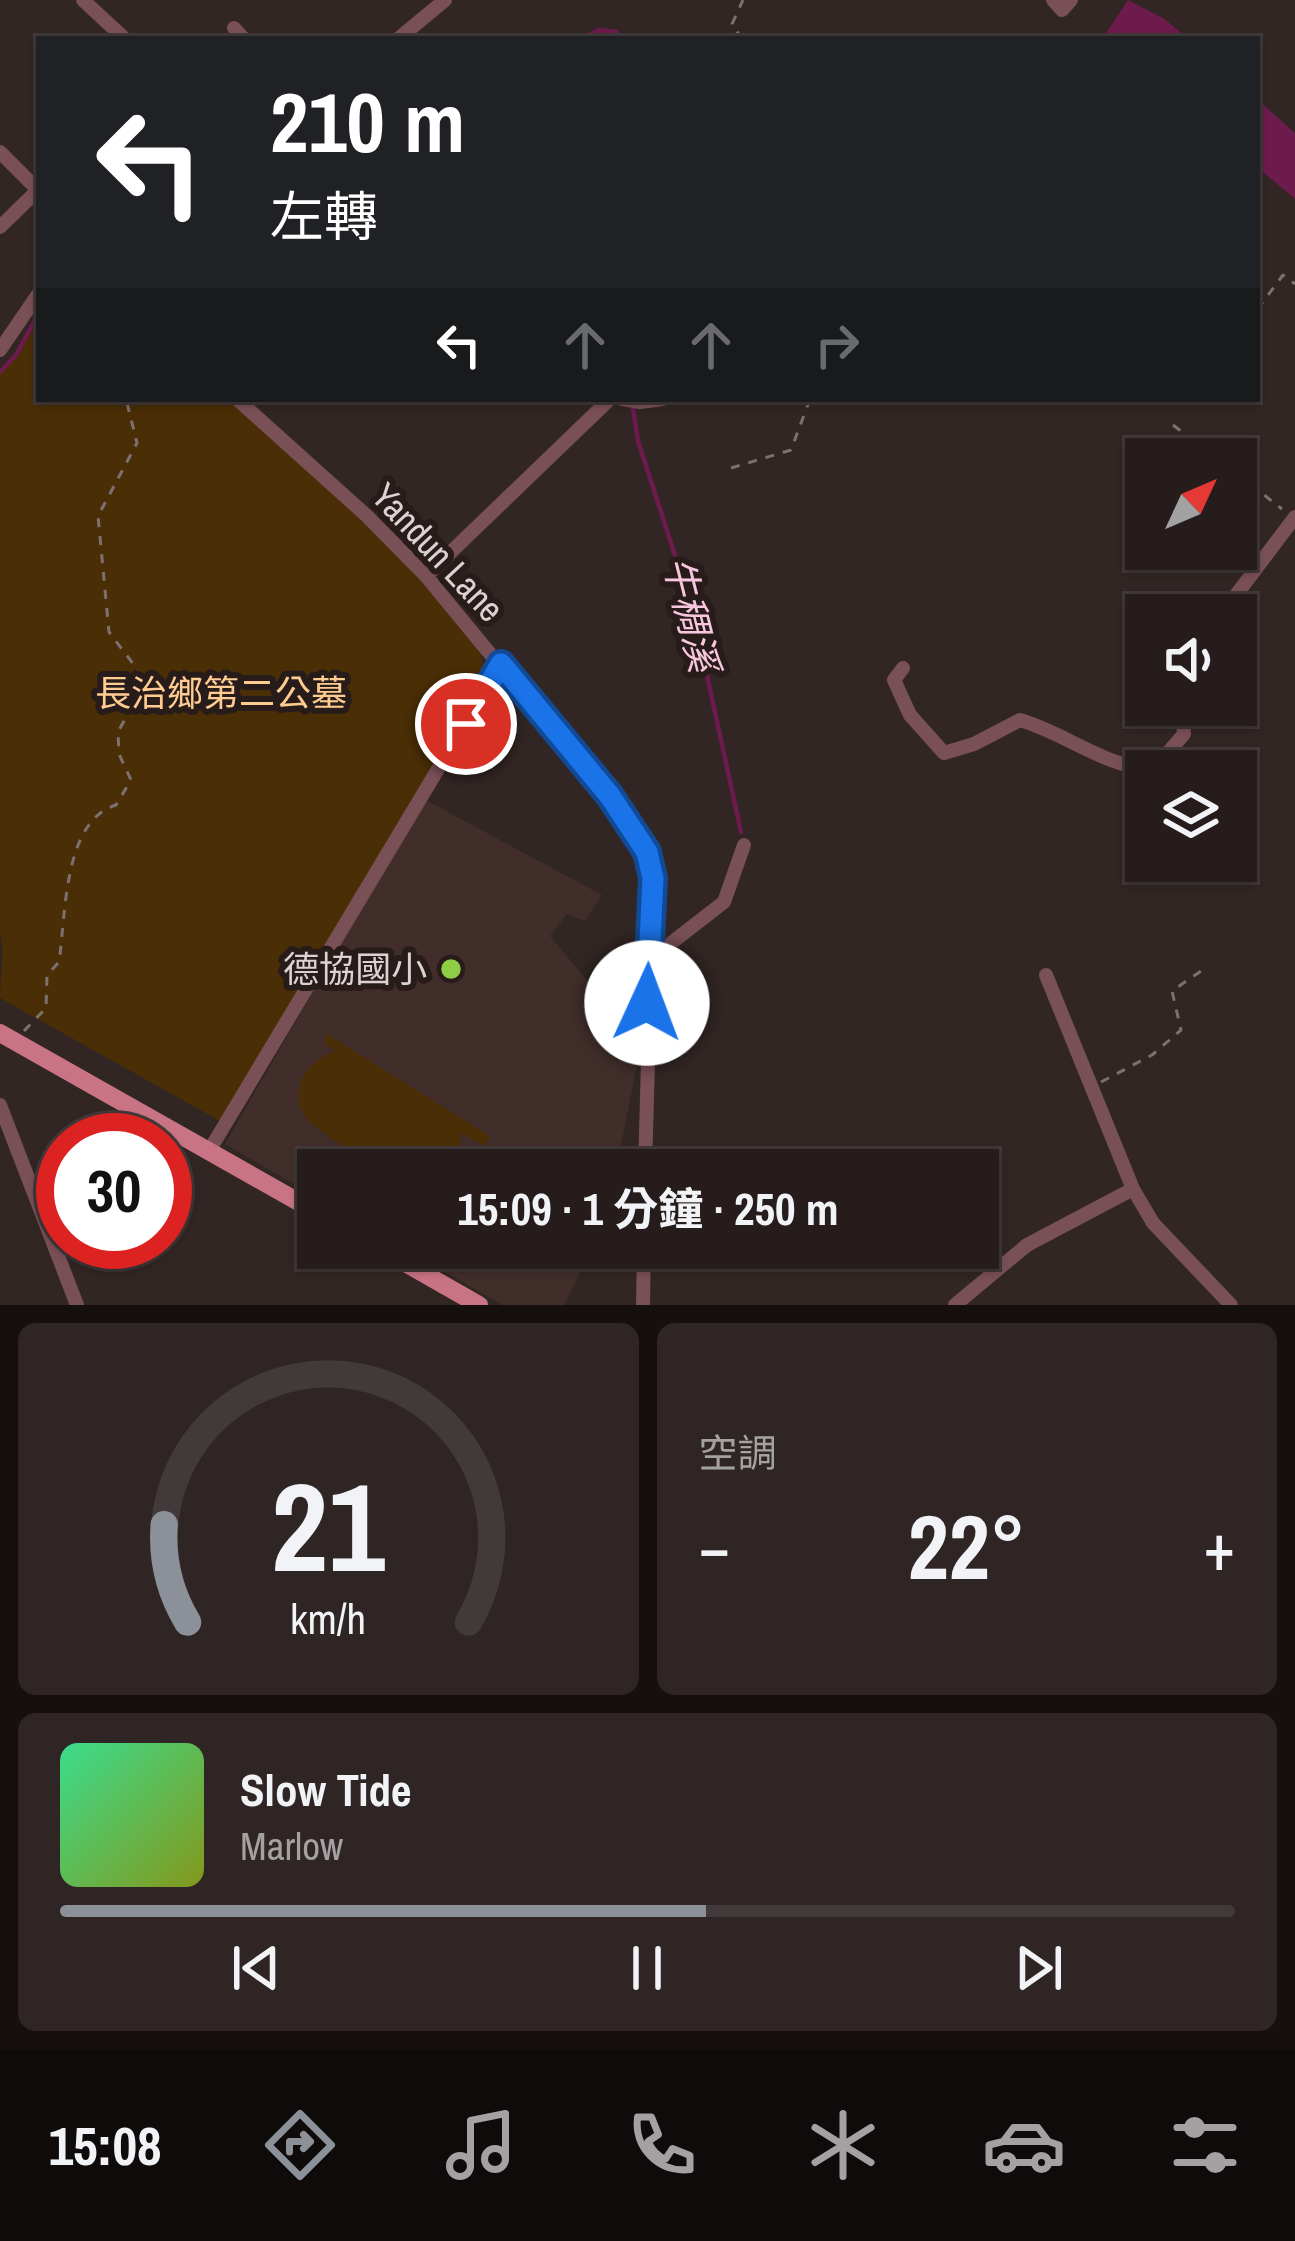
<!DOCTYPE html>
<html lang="zh-TW">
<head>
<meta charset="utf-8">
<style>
  :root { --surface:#261c1b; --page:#2e2524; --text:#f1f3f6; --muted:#a4a1a3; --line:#423a3a; --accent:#8c9099 }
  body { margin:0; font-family:"Archivo Narrow","Noto Sans TC",sans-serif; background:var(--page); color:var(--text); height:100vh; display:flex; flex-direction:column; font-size:45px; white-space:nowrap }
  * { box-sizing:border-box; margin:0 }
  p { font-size:39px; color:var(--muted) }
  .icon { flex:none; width:66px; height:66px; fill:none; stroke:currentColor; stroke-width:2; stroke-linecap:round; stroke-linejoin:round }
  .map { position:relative; height:1305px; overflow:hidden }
  .details { display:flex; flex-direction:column; gap:18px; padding:18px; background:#150f0f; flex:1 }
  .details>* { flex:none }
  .top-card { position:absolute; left:36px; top:36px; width:1224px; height:366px; border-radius:0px; box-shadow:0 3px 9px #0004,0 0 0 3px var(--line); background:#202124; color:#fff; overflow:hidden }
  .needle { width:78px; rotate:46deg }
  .controls { position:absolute; left:1125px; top:438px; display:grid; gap:24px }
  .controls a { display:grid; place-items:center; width:132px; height:132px; border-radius:0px; background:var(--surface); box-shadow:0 3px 9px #0004,0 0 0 3px var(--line); font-size:60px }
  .speed { position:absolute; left:36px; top:1113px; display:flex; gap:24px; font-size:60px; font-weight:700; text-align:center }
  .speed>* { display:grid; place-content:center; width:156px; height:156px; border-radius:50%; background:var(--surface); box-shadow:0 3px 9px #0004,0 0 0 3px var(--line); line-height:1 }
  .speed .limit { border:18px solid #d22; background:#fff; color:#111 }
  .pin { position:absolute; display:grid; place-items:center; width:102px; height:102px; color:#fff; margin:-51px; border:6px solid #fff; border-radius:50%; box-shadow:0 3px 12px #0007 }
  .me { position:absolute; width:132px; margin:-66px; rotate:2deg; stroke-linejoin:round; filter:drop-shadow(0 0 9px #0008) }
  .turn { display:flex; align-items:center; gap:42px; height:252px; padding:0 36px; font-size:54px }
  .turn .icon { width:156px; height:156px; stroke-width:2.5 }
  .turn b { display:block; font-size:84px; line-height:102px }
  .lanes { display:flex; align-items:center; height:114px; padding:0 36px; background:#0003; justify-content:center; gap:60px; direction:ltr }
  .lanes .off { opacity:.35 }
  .big { font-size:90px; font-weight:700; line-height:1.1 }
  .details .card { flex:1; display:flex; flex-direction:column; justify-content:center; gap:18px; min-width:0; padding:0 42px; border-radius:18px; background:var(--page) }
  .details .dial { align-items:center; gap:0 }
  .dial svg { height:312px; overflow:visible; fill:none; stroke:var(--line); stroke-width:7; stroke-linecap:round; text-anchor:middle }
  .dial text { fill:var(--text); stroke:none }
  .song { display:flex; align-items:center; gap:36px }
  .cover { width:144px; height:144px; border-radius:18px; background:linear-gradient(135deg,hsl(150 70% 55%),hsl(70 70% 35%)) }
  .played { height:12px; border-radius:6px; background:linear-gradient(90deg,var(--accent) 55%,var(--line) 55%) }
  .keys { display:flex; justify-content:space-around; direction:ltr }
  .heat { display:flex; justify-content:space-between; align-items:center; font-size:66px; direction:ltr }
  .details .tiles { flex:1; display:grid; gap:18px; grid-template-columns:1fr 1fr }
  .card:last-child { grid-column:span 2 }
  .trip { position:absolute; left:297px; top:1149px; width:702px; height:120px; border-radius:0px; background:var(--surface); box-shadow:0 3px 9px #0004,0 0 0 3px var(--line); font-weight:700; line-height:120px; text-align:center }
  .menu { display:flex; height:192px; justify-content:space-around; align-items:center; background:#0f0b0b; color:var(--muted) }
  .menu .icon { width:84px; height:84px }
  .menu .on { color:var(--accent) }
  .menu b { font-size:54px; color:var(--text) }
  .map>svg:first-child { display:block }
</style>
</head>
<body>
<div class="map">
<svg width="1295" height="1305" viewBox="0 0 1295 1305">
  <rect width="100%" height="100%" fill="#322624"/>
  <path fill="#412e2b" d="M424 799 602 895 585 921 567 914 550 936 641 1045 616 1170H318V1198L225 1144Z
    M404 1248H592L564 1305H502Z"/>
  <path fill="#4a2e06" d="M39 321V399H233L369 523 480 648 485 680 220 1121 0 998C0 974 5 955 0 932V373Z
    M327 1034 490 1136 484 1146 461 1133 460 1150 448 1170C429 1170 401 1175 383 1168 366 1161 315 1131 305 1116 287 1088 309 1060 335 1051L324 1043Z"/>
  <path fill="#6d1a4d" d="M1128 0 1163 18 1189 39H1102Z
    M1257 99 1295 133V199L1257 167Z"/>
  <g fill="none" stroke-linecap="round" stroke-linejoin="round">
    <path stroke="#6d1a4d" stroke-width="4.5" d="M580 39 599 30 617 32V39
      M0 372 16 355 39 313
      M632 402 638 441 693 611 741 832"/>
    <path stroke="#7c7170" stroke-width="3" stroke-dasharray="9 9" stroke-linecap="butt" d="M742 39 732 24 743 0
      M1257 303 1260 306 1283 275 1295 284
      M1173 425 1217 459
      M731 468 791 450 810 399
      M1236 473 1282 509
      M24 1031 46 1008 47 975 59 962C66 915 63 821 116 805L131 780 119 754 118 732 138 695 137 669 109 632 98 516 137 443 126 399
      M1101 1082 1152 1055 1181 1030 1172 991 1201 971"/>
    <path stroke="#7a5057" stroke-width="14" d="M83 0 125 39
      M1053 0 1062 10 1071 0
      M234 28 244 39
      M398 39 445 0
      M0 152 39 191
      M0 227 38 190
      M0 350 39 293
      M237 399 367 516 426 576 637 832 653 877 645 1170
      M622 399 640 402 663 399
      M426 576 610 399
      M1221 615 1295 517
      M903 668 894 680 910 715 944 753 974 744 1020 720C1065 733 1103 766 1153 770L1184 734 1183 723 1172 705
      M648 961 724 902 744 845
      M1046 975 1133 1189 1153 1223 1231 1305
      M0 1105 77 1305
      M209 1151 501 664
      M643 1305 644 1248
      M955 1305 1027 1245 1133 1189"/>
    <path stroke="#c97484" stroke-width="18" d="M0 1033 318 1213
      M379 1248 479 1305"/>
  </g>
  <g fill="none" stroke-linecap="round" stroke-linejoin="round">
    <defs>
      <path id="route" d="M466 724 501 664 610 796 647 852 653 878 647 1003"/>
    </defs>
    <use href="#route" stroke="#114b97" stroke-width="30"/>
    <use href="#route" stroke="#1a73e8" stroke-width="21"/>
  </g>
  <circle fill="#8dce44" stroke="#281c1a" stroke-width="4.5" cx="451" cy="969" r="12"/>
  <g text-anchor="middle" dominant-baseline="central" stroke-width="12" stroke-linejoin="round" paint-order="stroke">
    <g font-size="36" fill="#dbd2d1" stroke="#281c1a">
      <text transform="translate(438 552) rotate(47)">Yandun Lane</text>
    </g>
    <g font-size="36" fill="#fecb90" stroke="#281c1a">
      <text x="221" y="693">長治鄉第二公墓</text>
    </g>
    <g font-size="36" fill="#dbd2d1" stroke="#281c1a" text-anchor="end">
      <text x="427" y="969">德協國小</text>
    </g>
    <g font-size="39" font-style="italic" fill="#f8c7df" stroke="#281c1a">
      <text transform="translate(691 614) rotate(76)">牛稠溪</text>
    </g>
  </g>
</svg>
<div class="controls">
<a><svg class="needle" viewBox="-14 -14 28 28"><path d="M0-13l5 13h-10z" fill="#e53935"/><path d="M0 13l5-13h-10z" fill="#a4a1a3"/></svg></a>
<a><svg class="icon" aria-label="sound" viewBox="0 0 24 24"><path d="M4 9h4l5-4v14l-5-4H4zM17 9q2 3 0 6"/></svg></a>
<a><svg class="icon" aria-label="layers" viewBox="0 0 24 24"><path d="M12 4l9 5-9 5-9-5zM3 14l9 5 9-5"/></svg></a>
</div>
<div class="speed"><div class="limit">30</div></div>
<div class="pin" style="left:466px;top:724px;background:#d93025"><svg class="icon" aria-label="arrive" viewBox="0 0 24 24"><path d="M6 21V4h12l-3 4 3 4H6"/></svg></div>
<svg class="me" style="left:647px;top:1003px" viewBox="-20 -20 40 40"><circle r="19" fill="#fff"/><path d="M0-13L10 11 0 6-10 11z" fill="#1a73e8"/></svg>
<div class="trip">15:09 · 1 分鐘 · 250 m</div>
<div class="top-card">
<div class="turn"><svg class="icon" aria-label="left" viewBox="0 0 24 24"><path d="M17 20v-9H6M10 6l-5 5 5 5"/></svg><div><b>210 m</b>左轉</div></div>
<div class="lanes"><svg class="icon" aria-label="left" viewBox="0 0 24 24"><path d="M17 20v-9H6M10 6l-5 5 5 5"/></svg><svg class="icon off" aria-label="ahead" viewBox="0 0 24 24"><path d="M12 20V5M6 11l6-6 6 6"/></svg><svg class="icon off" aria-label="ahead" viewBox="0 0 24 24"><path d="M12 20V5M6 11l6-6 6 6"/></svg><svg class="icon off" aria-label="right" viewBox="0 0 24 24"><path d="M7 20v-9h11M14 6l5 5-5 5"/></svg></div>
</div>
</div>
<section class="details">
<div class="tiles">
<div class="card dial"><svg viewBox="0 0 100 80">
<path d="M14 69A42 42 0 1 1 86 69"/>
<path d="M14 69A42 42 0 0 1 8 44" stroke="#8c9099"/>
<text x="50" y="56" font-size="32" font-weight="700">21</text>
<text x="50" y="72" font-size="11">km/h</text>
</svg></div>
<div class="card"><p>空調</p>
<div class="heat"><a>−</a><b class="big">22°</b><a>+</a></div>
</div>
<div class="card">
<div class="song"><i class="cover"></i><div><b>Slow Tide</b><p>Marlow</p></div></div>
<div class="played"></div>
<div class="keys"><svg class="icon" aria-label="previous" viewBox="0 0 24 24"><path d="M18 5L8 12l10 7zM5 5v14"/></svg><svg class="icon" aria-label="pause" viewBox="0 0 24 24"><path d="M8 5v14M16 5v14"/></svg><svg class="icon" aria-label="next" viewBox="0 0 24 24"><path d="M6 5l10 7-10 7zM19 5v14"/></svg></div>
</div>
</div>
</section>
<nav class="menu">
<b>15:08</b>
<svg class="icon on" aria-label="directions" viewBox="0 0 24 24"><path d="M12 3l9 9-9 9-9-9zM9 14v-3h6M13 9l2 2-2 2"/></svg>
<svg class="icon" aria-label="music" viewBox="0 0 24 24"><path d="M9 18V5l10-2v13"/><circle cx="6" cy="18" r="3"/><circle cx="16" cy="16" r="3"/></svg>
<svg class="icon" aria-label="phone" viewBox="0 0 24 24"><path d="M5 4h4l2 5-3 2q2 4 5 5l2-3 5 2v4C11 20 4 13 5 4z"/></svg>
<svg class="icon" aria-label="climate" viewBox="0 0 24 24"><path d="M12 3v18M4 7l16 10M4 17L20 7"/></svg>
<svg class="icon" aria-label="car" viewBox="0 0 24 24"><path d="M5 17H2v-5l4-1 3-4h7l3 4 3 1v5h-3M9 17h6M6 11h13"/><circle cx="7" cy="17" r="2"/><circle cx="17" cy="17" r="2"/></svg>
<svg class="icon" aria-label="filters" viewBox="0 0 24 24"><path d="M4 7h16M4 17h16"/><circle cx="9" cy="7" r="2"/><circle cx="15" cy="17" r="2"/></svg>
</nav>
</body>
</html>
